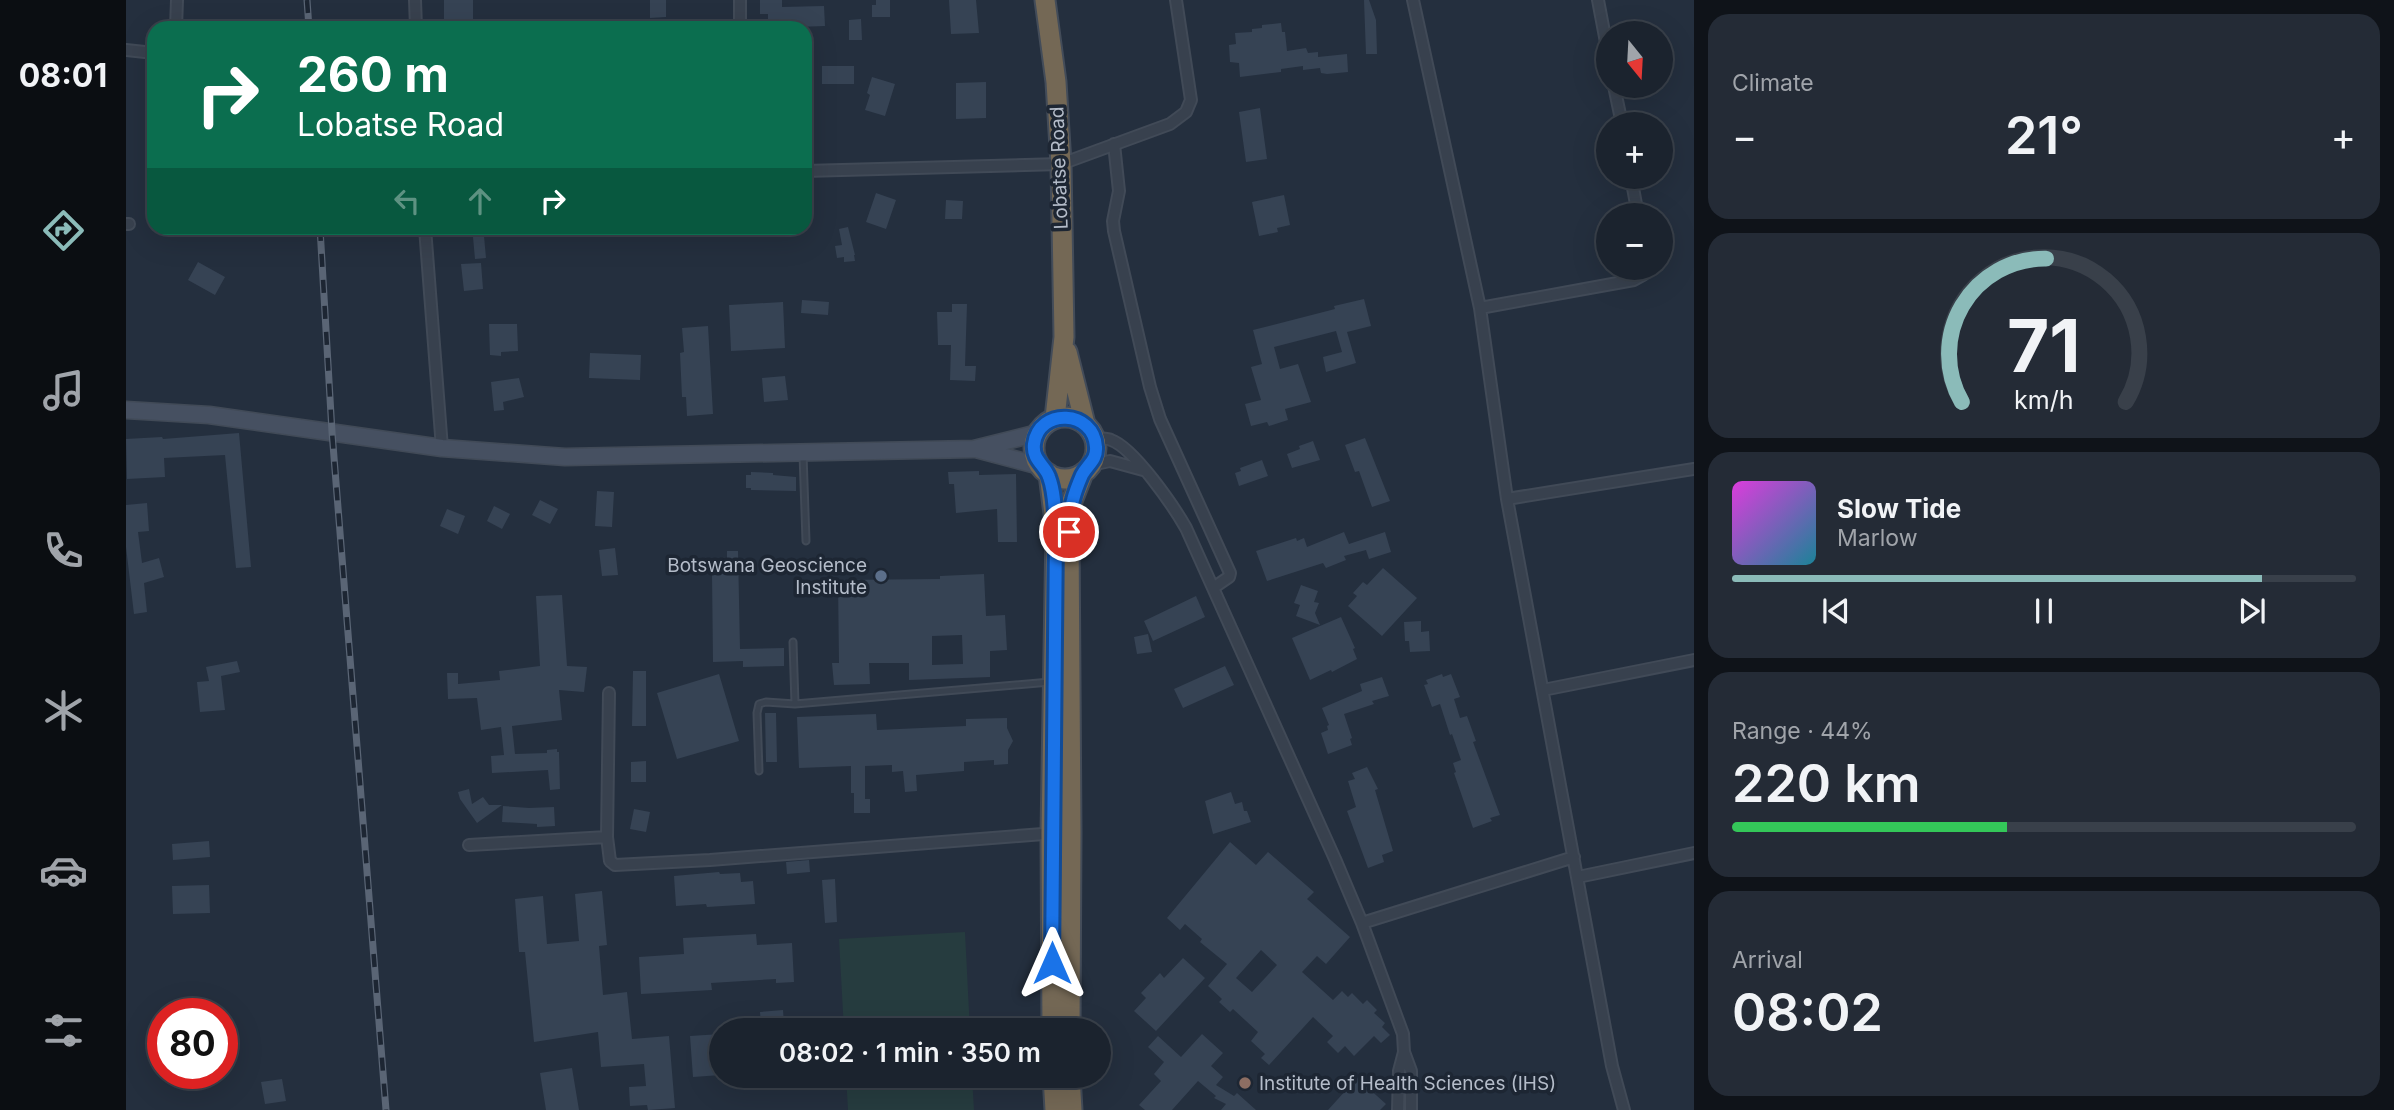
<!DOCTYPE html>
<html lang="en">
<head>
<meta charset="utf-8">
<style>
  :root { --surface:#1b232e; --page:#242b36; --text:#f1f3f6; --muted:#a0a4aa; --line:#39404a; --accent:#8bbbb9 }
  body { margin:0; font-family:Inter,sans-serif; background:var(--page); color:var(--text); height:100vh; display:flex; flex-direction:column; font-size:26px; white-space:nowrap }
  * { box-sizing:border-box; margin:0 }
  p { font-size:23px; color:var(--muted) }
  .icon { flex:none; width:38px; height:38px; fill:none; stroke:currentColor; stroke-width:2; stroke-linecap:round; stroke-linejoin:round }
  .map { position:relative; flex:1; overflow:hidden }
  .panel { display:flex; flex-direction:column; gap:14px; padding:14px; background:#0f1319; width:700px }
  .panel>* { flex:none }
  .banner { position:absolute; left:21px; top:21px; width:665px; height:214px; border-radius:21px; box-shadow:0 7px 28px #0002,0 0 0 2px var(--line); background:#0b6e4f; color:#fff; overflow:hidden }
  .needle { width:46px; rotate:162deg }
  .tools { position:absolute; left:1470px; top:21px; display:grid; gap:14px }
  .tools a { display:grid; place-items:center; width:77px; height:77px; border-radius:50%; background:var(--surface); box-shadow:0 7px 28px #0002,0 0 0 2px var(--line); font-size:35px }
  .speed { position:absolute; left:21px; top:998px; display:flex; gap:14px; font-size:35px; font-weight:700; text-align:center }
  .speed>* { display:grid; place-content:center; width:91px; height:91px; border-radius:50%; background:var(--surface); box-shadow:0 7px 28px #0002,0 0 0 2px var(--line); line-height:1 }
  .speed .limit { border:10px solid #d22; background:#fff; color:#111 }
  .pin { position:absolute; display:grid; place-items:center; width:60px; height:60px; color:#fff; margin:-30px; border:4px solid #fff; border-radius:50%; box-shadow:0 2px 7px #0007 }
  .me { position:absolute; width:77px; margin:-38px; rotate:0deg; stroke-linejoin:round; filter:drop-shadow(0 0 5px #0008) }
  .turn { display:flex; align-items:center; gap:24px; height:147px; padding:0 35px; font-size:32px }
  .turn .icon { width:91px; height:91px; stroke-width:2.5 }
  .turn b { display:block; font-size:49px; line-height:60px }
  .lanes { display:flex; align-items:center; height:66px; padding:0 35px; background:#0003; justify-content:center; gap:35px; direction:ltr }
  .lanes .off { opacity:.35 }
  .big { font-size:52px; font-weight:600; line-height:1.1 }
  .panel .widget { flex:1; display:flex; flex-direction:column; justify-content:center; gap:10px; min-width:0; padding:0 24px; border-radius:21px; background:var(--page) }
  .panel .dial { align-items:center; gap:0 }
  .dial svg { height:182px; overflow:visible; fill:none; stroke:var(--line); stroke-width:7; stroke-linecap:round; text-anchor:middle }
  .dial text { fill:var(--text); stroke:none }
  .song { display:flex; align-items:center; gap:21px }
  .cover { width:84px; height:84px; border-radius:10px; background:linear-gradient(135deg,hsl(300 70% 55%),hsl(190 70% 35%)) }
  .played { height:7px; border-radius:4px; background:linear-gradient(90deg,var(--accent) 85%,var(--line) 85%) }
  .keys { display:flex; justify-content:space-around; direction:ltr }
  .heat { display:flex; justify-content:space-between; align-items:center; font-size:38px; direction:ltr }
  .charge { height:10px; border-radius:5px; background:linear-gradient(90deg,#34c759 44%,var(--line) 0) }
  .trip { position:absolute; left:583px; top:1018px; width:402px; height:70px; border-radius:35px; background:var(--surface); box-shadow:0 7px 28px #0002,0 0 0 2px var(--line); font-weight:600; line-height:70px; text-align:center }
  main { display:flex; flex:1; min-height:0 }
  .menu { display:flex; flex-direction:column; width:126px; justify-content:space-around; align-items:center; background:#0b0e12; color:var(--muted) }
  .menu .icon { width:49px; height:49px }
  .menu .current { color:var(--accent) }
  .menu b { font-size:32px; color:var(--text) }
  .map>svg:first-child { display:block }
</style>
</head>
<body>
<main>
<nav class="menu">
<b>08:01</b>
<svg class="icon current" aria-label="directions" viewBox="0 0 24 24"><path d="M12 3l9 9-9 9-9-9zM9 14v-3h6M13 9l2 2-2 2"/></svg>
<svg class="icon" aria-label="music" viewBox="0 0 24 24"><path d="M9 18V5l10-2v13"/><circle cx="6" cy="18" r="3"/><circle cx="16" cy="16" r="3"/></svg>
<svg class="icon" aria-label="phone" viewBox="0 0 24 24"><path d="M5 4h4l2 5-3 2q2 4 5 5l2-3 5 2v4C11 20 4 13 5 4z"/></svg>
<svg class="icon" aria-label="climate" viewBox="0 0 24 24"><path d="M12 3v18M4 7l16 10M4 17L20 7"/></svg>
<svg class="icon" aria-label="car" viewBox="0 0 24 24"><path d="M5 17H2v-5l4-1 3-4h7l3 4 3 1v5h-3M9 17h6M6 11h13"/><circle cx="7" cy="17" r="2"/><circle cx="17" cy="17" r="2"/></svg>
<svg class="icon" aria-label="filters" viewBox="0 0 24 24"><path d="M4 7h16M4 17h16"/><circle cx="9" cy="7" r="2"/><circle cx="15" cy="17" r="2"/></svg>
</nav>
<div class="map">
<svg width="1568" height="1110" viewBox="0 0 1568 1110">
  <rect width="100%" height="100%" fill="#242f3e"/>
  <path fill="#263c3f" d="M839 932 844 1031H718L713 939Z
    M720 1076H846L848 1110H722Z"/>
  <path fill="#364354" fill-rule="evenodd" d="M318 0H347V28H318Z
    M524 0H540V17L524 18Z
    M634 0H656V7L698 6 699 26 642 28V14H634Z
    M750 0H764V17H746V5H750Z
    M823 0H850L853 33 825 34Z
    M1238 0H1243L1250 20 1251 54H1240Z
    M735 19 736 40H723V20Z
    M1155 23 1156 32H1159L1161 51 1180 48 1182 53 1192 52V57L1221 54 1222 72 1201 74 1195 73 1194 68 1177 70V66L1155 69V72L1114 77 1113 63 1104 62 1103 45 1110 44 1109 33 1126 32V29L1136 28V25Z
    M696 66H728V84H696Z
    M746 77 769 84 759 116 739 110 744 95 741 93Z
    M860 82V118L830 119V83Z
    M1134 108 1141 159 1120 162 1113 112Z
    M750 193 770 200 760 229 740 222Z
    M1158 195 1164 225 1151 228 1152 232 1133 236 1126 202Z
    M820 200 837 201 836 219H819Z
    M722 227 729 255H728L729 261 718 262V257L711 258 709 246 716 245 713 229Z
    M358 236 360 258 349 259 347 237Z
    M72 262 99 277 89 295 62 280Z
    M355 263 357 289 338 291 335 264Z
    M1238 299 1245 326 1221 332 1230 363 1200 372 1197 357 1216 352 1210 331 1148 347 1154 369 1172 364 1185 402 1159 409 1162 420 1143 426 1141 422 1125 426 1119 404 1135 400 1125 367 1136 364 1127 330 1209 309 1208 306Z
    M676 300 703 302 702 315 675 313Z
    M657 302 659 348 605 351 603 305Z
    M826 304H841L839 366H850L849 381 824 380 825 345H812L811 312H826Z
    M363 324H391L392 351 375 352V356L364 355Z
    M582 326 587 414 561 416 560 397H556L554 353 558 352 556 328Z
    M464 353 515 355 514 380 463 378Z
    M659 376 662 400 638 402 636 378Z
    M393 378 398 397 377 402 378 410 368 411 365 382Z
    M113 433 125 567 110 568 99 455 38 458 39 477 1 479 0 439 36 437 37 439Z
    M1239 438 1264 501 1246 507 1233 471 1229 472 1219 445Z
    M1187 441 1194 460 1166 468 1161 454 1174 449 1173 446Z
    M1136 460 1142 476 1113 486 1109 473 1115 471 1114 468Z
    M853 471V475L890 474 891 542H872L871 509 830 513 828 484H823L822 472Z
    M625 472 647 473V475L670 477V491L625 490V488H620V475H625Z
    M471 491 488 492 486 527 469 526Z
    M414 500 432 509 424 524 406 515Z
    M21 503 23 531 12 532 16 563 33 558 38 577 18 583 21 612 8 614 0 547V505Z
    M368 506 384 514 376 529 361 521Z
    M321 509 339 516 332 534 314 526Z
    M1218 532 1223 544 1259 532 1265 552 1243 559 1240 550 1218 556 1220 560 1200 568 1197 563 1141 581 1130 551 1170 538 1171 541 1178 538 1181 547Z
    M489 548 492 575 476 576 473 550Z
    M601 551H612L614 649 658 648V666L617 667V661L587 662 586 573 601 572Z
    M1257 568 1291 598 1256 636 1222 606 1231 596 1227 593 1237 582 1241 585Z
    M858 574 860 616 879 615 881 650 864 651V677L783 680V663H743L744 684 708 685 706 663H713L712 580 814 579V576ZM836 635 837 664 806 665V636Z
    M1175 585 1192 591 1188 602 1193 603 1189 613 1194 625 1170 616 1174 605 1168 603Z
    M436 595 441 666 461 667 458 692 433 690 436 720 386 726 389 754 421 753V750L431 749V752H433L434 789 424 790 422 770 366 773 365 756 378 755 375 727 355 730 351 698 322 699 321 673H332V684L374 680 373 671 414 666 410 596Z
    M1070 596 1079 617 1027 641 1018 621Z
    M1215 617 1229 648 1227 649 1231 659 1206 672 1205 670 1184 680 1166 638Z
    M1295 621V632L1303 631 1304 651 1284 652 1283 641H1279L1278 622Z
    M1022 634 1026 652 1011 654 1008 637Z
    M111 661 114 672 95 676 99 710 74 712 71 682 83 681 80 667Z
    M1099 666 1108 685 1057 708 1048 689Z
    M507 671H520V726H506Z
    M593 674 613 741 551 759 531 693Z
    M1316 674 1317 677 1325 674 1334 697 1328 699 1334 718 1341 716 1350 741 1347 742 1374 815 1364 818 1366 821 1347 828 1328 773 1330 772 1327 763 1335 760 1326 734 1324 735 1314 704 1306 707 1298 685 1302 684 1300 680Z
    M1256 677 1263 696 1246 701 1248 704 1218 714 1226 738 1224 739 1226 745 1202 754 1195 733 1202 730 1201 726 1203 725 1196 708 1236 691 1234 684Z
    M639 713H650L651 762H640Z
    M750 714 751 730 840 726V719L881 718V728L887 741 882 750V764L868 765V760L838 762V771L790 775 791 791 779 792 777 771 766 772V765L739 766V799H744V813H728V793H725V766L673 768 671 717Z
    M520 761V782H505V762Z
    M1241 767 1252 789 1249 790 1267 851 1256 855 1258 862 1242 868 1221 811 1230 807 1222 781 1229 779 1226 773Z
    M343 789 346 804 357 797 363 805H376L351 823 334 799 332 792Z
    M1105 792 1109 804 1116 802 1118 811H1121L1125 822 1087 834 1079 801Z
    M377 806 403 808 428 807 429 826 411 827V824L376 822Z
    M508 809 524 812 520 832 504 829Z
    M83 841 84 857 47 860 46 844Z
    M1104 842 1130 865 1142 852 1188 892 1181 899 1224 937 1200 964 1191 956 1176 972 1207 1000 1216 991 1222 997 1226 993 1237 1004 1241 1000 1251 1010 1248 1013 1259 1023 1256 1027 1264 1035 1255 1043 1248 1036 1228 1056 1219 1046 1212 1053 1201 1042 1207 1036 1187 1017 1143 1065 1135 1058 1139 1054 1125 1041 1132 1032 1107 1009 1104 1012 1093 1002 1096 999 1082 986 1101 964 1074 942 1076 939 1059 924 1054 930 1041 918ZM1135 950 1151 965 1126 992 1110 978Z
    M683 860 684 872 661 874 660 862Z
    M593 872 594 874 614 873 615 882 627 881 629 904 581 907 580 904 550 906 548 876Z
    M709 879 711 922 699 923 696 880Z
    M83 885 84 913 47 914 46 886Z
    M476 891 481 945 473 946 477 995 501 992 506 1039 543 1036 549 1108 522 1110 521 1105 504 1106 503 1087 520 1086 518 1064 475 1067 472 1032 408 1042 399 952H393L389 899 417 896 421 944 453 941 449 894Z
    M630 934 631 945 666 943 668 982 650 983V979L585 983 586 990 515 994 513 957 558 954 557 938Z
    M1057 958 1079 978 1030 1031 1008 1011 1020 998 1015 993 1034 973 1038 978Z
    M657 1010 658 1024 635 1025 634 1012Z
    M595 1034V1075L567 1077 564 1036Z
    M1076 1034 1097 1053 1085 1066 1097 1077 1090 1085 1108 1096 1111 1093 1130 1110H1095L1100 1104 1088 1098 1090 1096 1072 1081 1046 1110H1019L1013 1105 1035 1081 1028 1074 1038 1062 1022 1047 1032 1036 1055 1057Z
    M446 1068 453 1110H420L414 1073Z
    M1231 1078 1260 1104 1254 1110H1202Z
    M156 1079 160 1101 139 1104 135 1082Z"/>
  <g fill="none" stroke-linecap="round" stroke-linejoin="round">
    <defs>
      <path id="lane" d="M677 454 680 541
        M667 642 669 704 924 682
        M633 771 631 713 633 704 640 702 669 704"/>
      <path id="street" d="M289 0 290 28
        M614 0V28
        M1287 0 1354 308 1381 499 1486 1066 1498 1110
        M1472 0 1482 53
        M50 28 51 0
        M0 50 28 53
        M1488 86 1496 124
        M988 144 993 191 987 221 988 231 1024 387 1034 419 1104 573 1103 577 1087 588
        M679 171 935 164 1044 124 1060 112 1065 100 1050 0
        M1505 177 1512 215
        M0 224H3
        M299 228 316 448
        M1354 308 1508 280 1517 275 1520 268
        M969 438C974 439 981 438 985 440 1008 448 1048 507 1060 528L1209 859 1236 923 1277 1034 1278 1052 1285 1071V1110
        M965 465 984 461 1017 470
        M1381 499 1568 469
        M1417 690 1568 660
        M483 693 481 837 484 861 489 865 584 860 930 833
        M343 845 481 837
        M1452 877 1568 853
        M1236 923 1448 857
        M1272 1110 1273 1071 1278 1052"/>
      <path id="secondary" d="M0 410 83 415 316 448 439 457 848 449 912 433
        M850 449 914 466"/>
      <path id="highway" d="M919 0 930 82 935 164 938 337 929 418
        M941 352 959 424
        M908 448a31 31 0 1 1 62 0a31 31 0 1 1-62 0Z
        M923 474 930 530 925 833 926 1031
        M944 1031 945 832 943 532 946 501 957 473
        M927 1076 929 1110
        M944 1076 946 1110"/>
    </defs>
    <use href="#lane" stroke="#414a57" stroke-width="9"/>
    <use href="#street" stroke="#414a57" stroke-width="14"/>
    <use href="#secondary" stroke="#414a57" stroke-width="19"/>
    <use href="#highway" stroke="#434c59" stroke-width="23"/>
    <use href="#lane" stroke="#38414e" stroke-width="5"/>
    <use href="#street" stroke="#38414e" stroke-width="10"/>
    <use href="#secondary" stroke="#465061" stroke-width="16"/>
    <use href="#highway" stroke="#746855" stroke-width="19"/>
    <defs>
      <path id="rail" d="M181 0 183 28
        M194 228 206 432 260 1110"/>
    </defs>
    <use href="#rail" stroke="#5a6575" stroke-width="7"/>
    <use href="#rail" stroke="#1d2633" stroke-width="4.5" stroke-dasharray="13" stroke-linecap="butt"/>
  </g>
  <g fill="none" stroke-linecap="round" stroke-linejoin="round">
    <defs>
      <path id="route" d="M926 963 930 530C929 513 929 493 923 477 919 465 906 460 908 444 913 407 968 410 970 447 971 460 962 464 956 475 953 482 949 492 947 500 944 510 944 522 943 532"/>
    </defs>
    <use href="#route" stroke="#114b97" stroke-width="18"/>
    <use href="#route" stroke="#1a73e8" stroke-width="12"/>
  </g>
  <circle fill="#5c6f8a" stroke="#1d2633" stroke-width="2.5" cx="755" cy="576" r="7"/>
  <circle fill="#8d6e63" stroke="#1d2633" stroke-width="2.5" cx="1119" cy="1083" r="7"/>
  <g text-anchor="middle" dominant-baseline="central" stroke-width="7" stroke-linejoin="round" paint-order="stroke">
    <g font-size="19" fill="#b4bcc9" stroke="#1d2633">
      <text transform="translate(933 168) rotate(-92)">Lobatse Road</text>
    </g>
    <g font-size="19" fill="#b4bcc9" stroke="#1d2633" text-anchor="end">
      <text x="741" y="565">Botswana Geoscience<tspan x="741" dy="22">Institute</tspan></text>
      <text x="1133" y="1083" text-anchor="start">Institute of Health Sciences (IHS)</text>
    </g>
  </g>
</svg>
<div class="tools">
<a><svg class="needle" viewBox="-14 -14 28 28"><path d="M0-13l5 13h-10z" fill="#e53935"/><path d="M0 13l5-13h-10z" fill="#a0a4aa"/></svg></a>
<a>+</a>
<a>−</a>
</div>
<div class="speed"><div class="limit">80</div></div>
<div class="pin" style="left:943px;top:532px;background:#d93025"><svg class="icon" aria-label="arrive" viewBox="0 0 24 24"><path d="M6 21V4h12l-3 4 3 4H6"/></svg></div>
<svg class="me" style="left:926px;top:963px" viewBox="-20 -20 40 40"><path d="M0-17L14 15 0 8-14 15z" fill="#1a73e8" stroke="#fff" stroke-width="4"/></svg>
<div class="trip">08:02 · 1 min · 350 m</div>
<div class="banner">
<div class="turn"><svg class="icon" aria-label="right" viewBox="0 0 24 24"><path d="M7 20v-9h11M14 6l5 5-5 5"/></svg><div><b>260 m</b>Lobatse Road</div></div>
<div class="lanes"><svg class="icon off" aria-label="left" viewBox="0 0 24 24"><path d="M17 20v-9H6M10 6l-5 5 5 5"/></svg><svg class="icon off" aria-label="ahead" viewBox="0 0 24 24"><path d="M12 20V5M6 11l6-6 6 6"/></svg><svg class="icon" aria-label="right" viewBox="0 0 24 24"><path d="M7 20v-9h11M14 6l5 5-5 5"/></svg></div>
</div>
</div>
<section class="panel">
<div class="widget"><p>Climate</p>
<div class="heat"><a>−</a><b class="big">21°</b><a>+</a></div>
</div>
<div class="widget dial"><svg viewBox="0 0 100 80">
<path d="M14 69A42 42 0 1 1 86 69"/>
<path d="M14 69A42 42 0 0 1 51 6" stroke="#8bbbb9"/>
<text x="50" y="56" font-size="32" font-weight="700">71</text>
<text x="50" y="72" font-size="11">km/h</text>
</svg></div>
<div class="widget">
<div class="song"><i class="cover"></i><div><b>Slow Tide</b><p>Marlow</p></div></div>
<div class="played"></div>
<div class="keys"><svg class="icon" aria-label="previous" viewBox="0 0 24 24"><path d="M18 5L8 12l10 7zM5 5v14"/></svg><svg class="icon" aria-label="pause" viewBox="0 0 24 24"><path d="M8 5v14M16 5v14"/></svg><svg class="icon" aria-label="next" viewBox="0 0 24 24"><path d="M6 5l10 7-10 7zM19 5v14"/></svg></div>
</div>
<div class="widget"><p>Range · 44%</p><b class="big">220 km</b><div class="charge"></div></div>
<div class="widget"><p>Arrival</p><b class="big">08:02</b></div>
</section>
</main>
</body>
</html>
